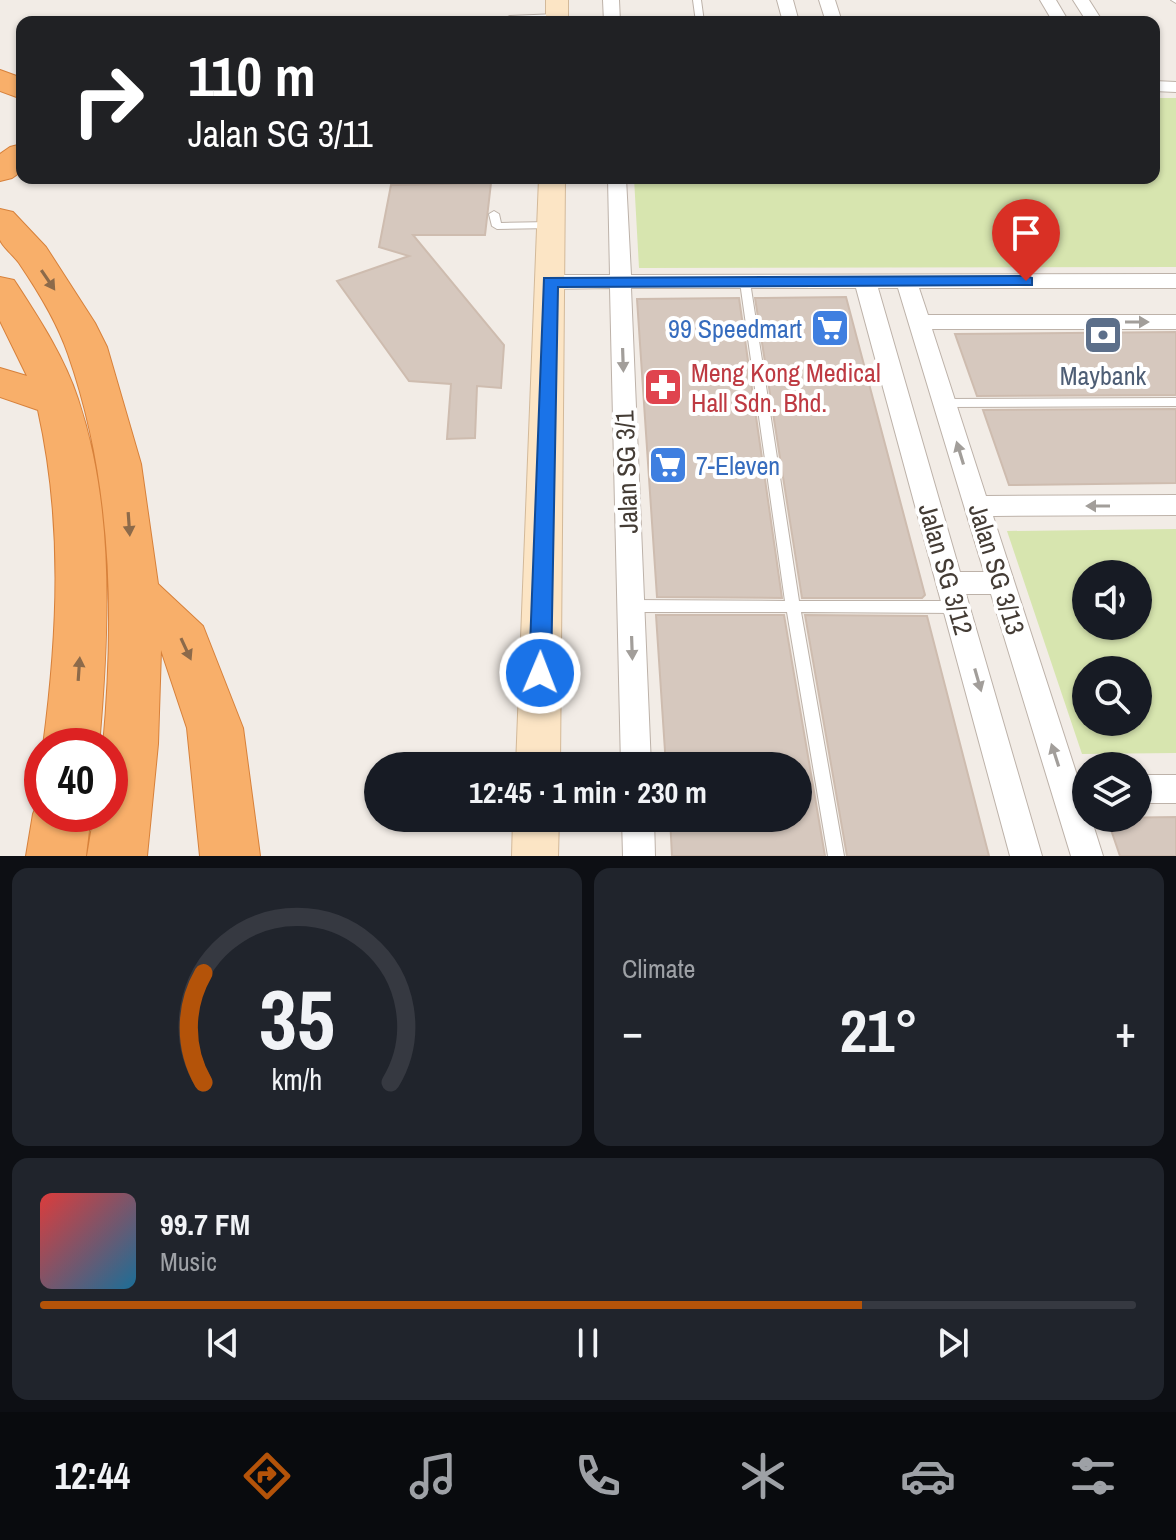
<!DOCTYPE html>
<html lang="en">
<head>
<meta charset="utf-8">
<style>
  :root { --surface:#171b24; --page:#20242c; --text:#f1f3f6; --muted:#9ea1a6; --line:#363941; --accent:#b45309 }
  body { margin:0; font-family:"Archivo Narrow",sans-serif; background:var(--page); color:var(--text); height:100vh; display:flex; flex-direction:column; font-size:30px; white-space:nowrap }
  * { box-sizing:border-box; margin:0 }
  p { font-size:26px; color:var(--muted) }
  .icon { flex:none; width:44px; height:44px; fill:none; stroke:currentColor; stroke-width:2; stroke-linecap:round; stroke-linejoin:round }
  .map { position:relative; height:856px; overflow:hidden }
  .panel { display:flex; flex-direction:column; gap:12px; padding:12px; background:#0d0f14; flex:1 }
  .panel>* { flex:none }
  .top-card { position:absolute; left:16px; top:16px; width:1144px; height:168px; border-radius:16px; box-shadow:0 2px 6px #0004; background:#202124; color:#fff; overflow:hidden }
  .buttons { position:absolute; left:1072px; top:560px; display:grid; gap:16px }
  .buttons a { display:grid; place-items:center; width:80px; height:80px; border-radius:50%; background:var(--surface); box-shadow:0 2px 6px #0004; font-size:40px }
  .speed { position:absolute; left:24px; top:728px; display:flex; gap:16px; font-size:40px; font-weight:700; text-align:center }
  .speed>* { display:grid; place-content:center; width:104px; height:104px; border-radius:50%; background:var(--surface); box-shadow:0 2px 6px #0004; line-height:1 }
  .speed .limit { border:12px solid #d22; background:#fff; color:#111 }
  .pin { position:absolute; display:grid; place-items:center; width:68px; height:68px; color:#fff; margin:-82px -34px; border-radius:50% 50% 50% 0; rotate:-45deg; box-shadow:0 0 8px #0007 }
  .pin .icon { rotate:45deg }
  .me { position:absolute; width:88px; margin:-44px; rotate:1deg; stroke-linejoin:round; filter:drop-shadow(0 0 6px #0008) }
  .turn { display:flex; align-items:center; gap:28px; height:168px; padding:0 40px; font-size:36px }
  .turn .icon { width:104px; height:104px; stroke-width:2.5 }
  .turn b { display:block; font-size:56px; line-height:68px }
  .big { font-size:60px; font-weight:700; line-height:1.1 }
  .panel .card { flex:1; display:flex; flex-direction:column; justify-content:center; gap:12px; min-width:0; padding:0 28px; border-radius:16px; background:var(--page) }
  .panel .dial { align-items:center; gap:0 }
  .dial svg { height:208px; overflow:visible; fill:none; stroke:var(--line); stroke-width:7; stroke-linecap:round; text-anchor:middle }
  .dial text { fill:var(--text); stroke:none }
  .song { display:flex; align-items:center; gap:24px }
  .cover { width:96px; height:96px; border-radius:12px; background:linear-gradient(135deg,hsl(0 70% 55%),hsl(200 70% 35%)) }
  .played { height:8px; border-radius:4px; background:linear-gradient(90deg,var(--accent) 75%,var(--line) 75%) }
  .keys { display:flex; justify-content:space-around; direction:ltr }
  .heat { display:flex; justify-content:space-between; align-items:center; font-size:44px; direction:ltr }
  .panel .tiles { flex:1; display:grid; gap:12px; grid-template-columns:1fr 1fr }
  .card:last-child { grid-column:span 2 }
  .trip { position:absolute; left:364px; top:752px; width:448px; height:80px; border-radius:40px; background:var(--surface); box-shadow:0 2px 6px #0004; font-weight:700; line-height:80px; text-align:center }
  .tab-bar { display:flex; height:128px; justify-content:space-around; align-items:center; background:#090b0e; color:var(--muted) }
  .tab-bar .icon { width:56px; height:56px }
  .tab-bar .active { color:var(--accent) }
  .tab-bar b { font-size:36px; color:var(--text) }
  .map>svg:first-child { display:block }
</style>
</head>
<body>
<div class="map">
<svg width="1176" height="856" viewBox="0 0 1176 856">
  <rect width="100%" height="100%" fill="#f2ece6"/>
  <path fill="#d7e5af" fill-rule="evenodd" d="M1154 98H1176V267L639 268 634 178H1154Z
    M1176 529V753L1082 754 1007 531ZM1138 574V626H1086V574ZM1086 670H1138V722H1086Z"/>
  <path fill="#d6c8be" stroke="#cebcaf" stroke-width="2" d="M491 183 485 235H413L504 345 501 388 477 386 475 438 447 439 451 384 409 381 337 281 409 256 379 247 391 185Z
    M846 297 925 595 922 598H802L755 298Z
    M739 298 782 598 657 597 637 299Z
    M1176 332V395L977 396 955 334Z
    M1176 409V483L1009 485 983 410Z
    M656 615H784L825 856H672L670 818H798V766H666Z
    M805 615 927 616 989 856H847Z
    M1176 817V856H1120L1107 818Z"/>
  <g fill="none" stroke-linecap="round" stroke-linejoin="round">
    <defs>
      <path id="lane" d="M693 0H701L704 22H696Z
        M1171 0H1176V3Z
        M557 14H560V18L510 20 506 18 510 16Z
        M494 211 499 214 501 223 551 222 556 225 551 228 497 229 492 226 489 214Z
        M745 279 750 282 799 601H957L962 603 964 607 962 611 957 613 801 612 844 856H828L787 612H630L625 610 623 606 625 602 630 600 785 601 740 282Z
        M1176 398V406L945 407 939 403 945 399Z"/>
      <path id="street" d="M603 0H619L620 22H604Z
        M777 0H793L799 22H783Z
        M819 0H835L842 22H826Z
        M1040 0H1056L1069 22H1053Z
        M1073 0H1089L1103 22H1087Z
        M1154 81 1176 82V92L1154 91Z
        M608 178H626L631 275 1176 274V288H919L928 315H1176V329H932L986 496 1176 495V515L993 516 1086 803V818H1091L1103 856H1071L991 594H966L1042 856H1010L856 288H631L651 766H621L610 288 550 289 539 282 550 275H610ZM878 288H898L984 572H960Z
        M1138 775H1176V803H1138Z
        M622 818H654L655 856H623Z"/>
      <path id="secondary" d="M546 0H568V22H546Z
        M539 178H565L560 766H516Z
        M513 818H559L558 856H512Z"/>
      <path id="highway" d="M0 70 22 78V99L0 91Z
        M22 144V171L12 178 0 181V154L10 147Z
        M0 209 13 212 46 247 95 323 107 347 141 464 158 584 203 626 243 728 260 856H200L187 728 161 650 158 744 147 856H87L94 814H110V746H103C115 616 112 479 68 354 57 322 38 291 19 263 14 256 3 247 0 240 0 232 0 217 0 209Z
        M0 277 14 280C38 317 64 356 78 399 115 509 109 632 99 746H43C58 633 63 522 38 410L0 397V368L27 376 0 321Z
        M41 795 42 814H91L86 856H26L33 814Z"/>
    </defs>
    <use href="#lane" stroke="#bdb2a9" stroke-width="2"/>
    <use href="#street" stroke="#bdb2a9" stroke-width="2"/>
    <use href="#secondary" stroke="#d3b999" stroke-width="2"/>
    <use href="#highway" stroke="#d7813b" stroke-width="2"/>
    <use href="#lane" fill="#fff" fill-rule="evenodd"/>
    <use href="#street" fill="#fff" fill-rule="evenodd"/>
    <use href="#secondary" fill="#fce5c5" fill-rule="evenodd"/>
    <use href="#highway" fill="#f8af6a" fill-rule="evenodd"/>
  </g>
  <defs><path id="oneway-solid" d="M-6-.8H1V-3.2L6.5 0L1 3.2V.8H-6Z" transform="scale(2)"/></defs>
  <g fill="#8c6a4a">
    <use href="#oneway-solid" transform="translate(48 280) rotate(56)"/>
    <use href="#oneway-solid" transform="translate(129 524) rotate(86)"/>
    <use href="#oneway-solid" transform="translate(186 649) rotate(65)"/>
    <use href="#oneway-solid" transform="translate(79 669) rotate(-86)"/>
  </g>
  <g fill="#a29e9a">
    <use href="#oneway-solid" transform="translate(1137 322)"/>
    <use href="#oneway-solid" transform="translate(623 360) rotate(88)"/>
    <use href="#oneway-solid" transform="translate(960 453) rotate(-107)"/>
    <use href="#oneway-solid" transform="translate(1098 506) rotate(180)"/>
    <use href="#oneway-solid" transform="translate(632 648) rotate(88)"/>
    <use href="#oneway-solid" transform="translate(978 680) rotate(74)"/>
    <use href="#oneway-solid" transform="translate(1055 755) rotate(-108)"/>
  </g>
  <path fill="#1a73e8" stroke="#114b97" stroke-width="2" d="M1026 276 1032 278V285L558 287 551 673 548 680 540 683 532 680 529 673 544 278Z"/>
  <defs>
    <symbol id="supermarket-square" viewBox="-11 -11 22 22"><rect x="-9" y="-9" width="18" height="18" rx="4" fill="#3f7fe0" stroke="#fff"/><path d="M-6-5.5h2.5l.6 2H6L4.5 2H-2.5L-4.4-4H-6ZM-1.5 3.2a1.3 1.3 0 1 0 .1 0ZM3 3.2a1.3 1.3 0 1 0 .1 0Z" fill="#fff"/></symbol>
    <symbol id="bank-square" viewBox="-11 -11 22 22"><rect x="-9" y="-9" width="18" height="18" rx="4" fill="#5c6f8a" stroke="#fff"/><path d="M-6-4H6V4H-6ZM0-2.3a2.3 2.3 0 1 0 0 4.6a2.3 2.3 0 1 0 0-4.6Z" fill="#fff"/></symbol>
    <symbol id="pharmacy-square" viewBox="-11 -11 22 22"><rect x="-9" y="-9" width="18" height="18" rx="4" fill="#e0444e" stroke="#fff"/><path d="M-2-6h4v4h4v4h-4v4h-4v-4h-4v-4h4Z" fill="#fff"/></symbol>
  </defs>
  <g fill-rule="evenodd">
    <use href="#supermarket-square" x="808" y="306" width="44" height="44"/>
    <use href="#bank-square" x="1081" y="313" width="44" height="44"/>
    <use href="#pharmacy-square" x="641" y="365" width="44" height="44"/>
    <use href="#supermarket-square" x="646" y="443" width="44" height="44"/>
  </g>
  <g text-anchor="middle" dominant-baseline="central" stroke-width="8" stroke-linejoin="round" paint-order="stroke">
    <g font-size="26" fill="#366cbe" stroke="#fff" text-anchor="end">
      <text x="802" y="328">99 Speedmart</text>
      <text x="696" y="465" text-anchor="start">7-Eleven</text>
    </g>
    <g font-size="26" fill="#be3a42" stroke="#fff" text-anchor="start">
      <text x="691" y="372">Meng Kong Medical<tspan x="691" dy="30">Hall Sdn. Bhd.</tspan></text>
    </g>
    <g font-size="26" fill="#4e5e75" stroke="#fff">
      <text x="1103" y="375">Maybank</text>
    </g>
    <g font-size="26" fill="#443c35" stroke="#fff">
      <text transform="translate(626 472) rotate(-92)">Jalan SG 3/1</text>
      <text transform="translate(946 569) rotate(74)">Jalan SG 3/12</text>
      <text transform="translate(997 569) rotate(73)">Jalan SG 3/13</text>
    </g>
  </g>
</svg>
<div class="buttons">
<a><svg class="icon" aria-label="sound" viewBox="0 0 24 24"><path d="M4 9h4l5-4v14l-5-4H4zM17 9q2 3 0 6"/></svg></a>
<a><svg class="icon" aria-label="search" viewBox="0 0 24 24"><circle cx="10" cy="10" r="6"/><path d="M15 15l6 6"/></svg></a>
<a><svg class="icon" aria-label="layers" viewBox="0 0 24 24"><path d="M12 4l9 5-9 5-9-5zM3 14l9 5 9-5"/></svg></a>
</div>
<div class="speed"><div class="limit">40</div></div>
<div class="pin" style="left:1026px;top:281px;background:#d93025"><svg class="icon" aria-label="arrive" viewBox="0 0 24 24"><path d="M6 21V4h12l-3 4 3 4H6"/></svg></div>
<svg class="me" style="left:540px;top:673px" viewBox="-20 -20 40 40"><circle r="17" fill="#1a73e8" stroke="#fff" stroke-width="3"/><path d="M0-11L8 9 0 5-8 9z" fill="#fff"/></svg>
<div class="trip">12:45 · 1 min · 230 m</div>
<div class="top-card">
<div class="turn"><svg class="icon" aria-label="right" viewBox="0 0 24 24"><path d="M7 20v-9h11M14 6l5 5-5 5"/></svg><div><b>110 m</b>Jalan SG 3/11</div></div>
</div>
</div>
<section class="panel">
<div class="tiles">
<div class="card dial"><svg viewBox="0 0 100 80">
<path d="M14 69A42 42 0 1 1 86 69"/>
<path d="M14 69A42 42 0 0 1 14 27" stroke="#b45309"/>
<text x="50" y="56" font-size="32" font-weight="700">35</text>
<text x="50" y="72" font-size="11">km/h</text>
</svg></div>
<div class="card"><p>Climate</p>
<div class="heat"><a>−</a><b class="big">21°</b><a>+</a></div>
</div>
<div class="card">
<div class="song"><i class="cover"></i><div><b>99.7 FM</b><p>Music</p></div></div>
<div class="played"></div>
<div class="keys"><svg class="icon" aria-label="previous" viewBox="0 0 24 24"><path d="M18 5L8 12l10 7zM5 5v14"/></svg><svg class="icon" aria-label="pause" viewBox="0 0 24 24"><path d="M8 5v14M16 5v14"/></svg><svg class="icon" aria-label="next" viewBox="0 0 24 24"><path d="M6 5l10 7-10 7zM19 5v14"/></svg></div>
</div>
</div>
</section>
<nav class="tab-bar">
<b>12:44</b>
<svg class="icon active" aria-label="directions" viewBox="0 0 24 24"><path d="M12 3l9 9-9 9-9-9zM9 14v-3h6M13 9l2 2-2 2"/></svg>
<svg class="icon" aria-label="music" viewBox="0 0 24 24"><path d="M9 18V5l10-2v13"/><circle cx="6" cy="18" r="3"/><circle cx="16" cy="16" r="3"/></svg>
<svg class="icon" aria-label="phone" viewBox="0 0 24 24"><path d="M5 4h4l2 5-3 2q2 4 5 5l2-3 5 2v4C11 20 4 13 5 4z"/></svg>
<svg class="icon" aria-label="climate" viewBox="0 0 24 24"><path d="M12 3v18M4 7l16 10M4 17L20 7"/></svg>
<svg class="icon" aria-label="car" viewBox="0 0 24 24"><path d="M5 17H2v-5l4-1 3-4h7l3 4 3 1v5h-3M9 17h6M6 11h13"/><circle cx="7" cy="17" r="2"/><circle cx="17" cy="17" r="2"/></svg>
<svg class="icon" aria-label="filters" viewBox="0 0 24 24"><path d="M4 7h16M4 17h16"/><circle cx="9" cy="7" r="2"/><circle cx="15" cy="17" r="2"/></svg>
</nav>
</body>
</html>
